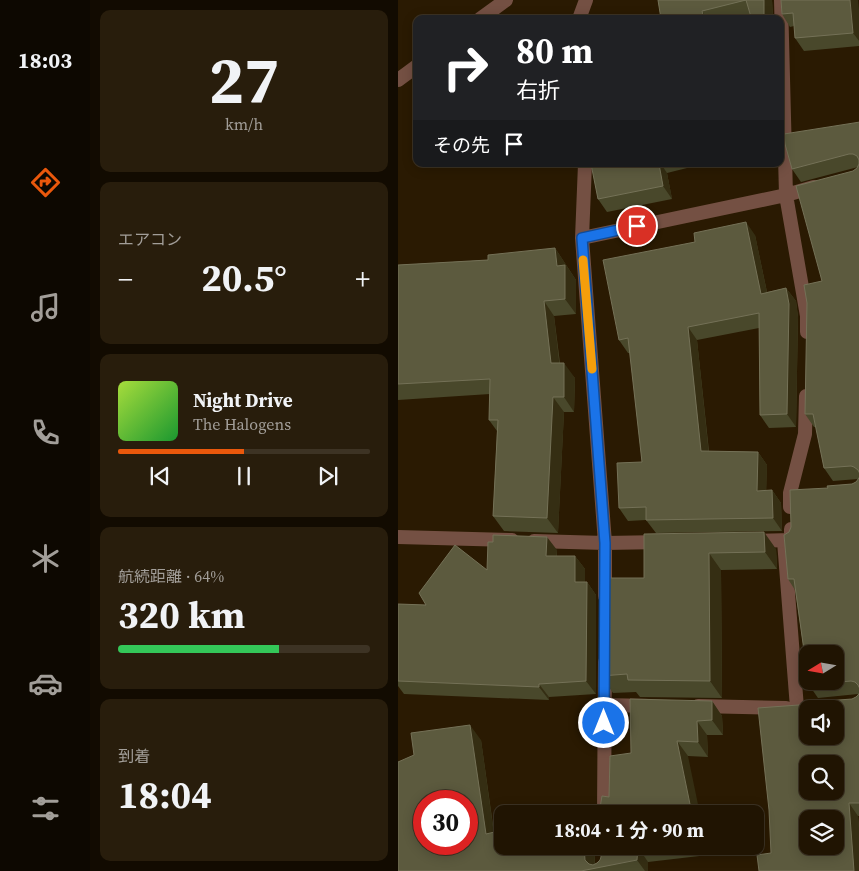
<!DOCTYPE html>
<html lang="ja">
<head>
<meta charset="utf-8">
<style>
  :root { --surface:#201402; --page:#281d0c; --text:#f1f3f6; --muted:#a29e99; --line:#3d3324; --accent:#ea580c }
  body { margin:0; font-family:"Source Serif 4","Noto Sans JP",serif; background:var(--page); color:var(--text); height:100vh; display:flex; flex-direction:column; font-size:19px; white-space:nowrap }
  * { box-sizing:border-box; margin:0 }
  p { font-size:16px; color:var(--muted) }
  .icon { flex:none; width:28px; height:28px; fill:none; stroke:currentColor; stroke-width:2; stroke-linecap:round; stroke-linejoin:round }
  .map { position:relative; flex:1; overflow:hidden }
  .details { display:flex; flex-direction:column; gap:10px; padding:10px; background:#120b01; width:308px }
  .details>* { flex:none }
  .hud { position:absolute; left:15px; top:15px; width:371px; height:152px; border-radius:10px; box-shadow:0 2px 12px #0003,0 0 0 1px var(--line); background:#202124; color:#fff; overflow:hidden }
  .needle { width:32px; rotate:259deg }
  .tools { position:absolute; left:401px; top:645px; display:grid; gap:10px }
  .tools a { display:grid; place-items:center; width:45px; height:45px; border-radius:10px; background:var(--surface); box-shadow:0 2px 12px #0003,0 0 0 1px var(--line); font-size:25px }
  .speed { position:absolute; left:15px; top:790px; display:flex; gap:10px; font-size:25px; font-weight:700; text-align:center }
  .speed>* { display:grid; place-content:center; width:65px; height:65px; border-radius:50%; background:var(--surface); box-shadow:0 2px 12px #0003,0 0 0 1px var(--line); line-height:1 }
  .speed .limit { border:8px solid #d22; background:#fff; color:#111 }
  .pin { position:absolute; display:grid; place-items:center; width:42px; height:42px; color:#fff; margin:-21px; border:2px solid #fff; border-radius:50%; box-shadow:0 1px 5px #0007 }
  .me { position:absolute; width:55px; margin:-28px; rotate:0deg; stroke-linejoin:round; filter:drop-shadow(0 0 4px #0008) }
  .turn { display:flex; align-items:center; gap:18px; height:105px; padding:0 20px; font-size:22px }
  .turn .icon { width:65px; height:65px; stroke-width:2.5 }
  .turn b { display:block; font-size:35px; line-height:42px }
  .then { display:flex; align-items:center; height:48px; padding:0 20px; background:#0003; gap:10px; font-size:19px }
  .big { font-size:38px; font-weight:700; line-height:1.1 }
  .details .widget { flex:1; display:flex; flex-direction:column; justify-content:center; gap:8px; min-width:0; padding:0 18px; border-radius:10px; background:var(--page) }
  .details .dial { align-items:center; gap:0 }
  .dial b { font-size:65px; line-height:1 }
  .song { display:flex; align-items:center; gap:15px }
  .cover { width:60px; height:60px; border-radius:8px; background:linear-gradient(135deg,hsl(80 70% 55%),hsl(130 70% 35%)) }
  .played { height:5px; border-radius:2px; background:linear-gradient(90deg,var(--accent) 50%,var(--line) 50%) }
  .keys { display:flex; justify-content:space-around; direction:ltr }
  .heat { display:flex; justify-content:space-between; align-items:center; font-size:28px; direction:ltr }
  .charge { height:8px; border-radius:4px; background:linear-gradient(90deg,#34c759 64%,var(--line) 0) }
  .trip { position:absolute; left:96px; top:805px; width:270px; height:50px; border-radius:10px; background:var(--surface); box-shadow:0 2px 12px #0003,0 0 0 1px var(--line); font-weight:700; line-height:50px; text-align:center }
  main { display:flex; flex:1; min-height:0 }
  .dock { display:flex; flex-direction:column; width:90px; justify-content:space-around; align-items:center; background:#0d0801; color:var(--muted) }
  .dock .icon { width:35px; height:35px }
  .dock .active { color:var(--accent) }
  .dock b { font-size:22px; color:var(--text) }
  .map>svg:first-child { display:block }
</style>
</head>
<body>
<main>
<nav class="dock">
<b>18:03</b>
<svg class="icon active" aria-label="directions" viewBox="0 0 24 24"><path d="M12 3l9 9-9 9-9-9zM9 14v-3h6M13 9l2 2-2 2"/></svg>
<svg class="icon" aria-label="music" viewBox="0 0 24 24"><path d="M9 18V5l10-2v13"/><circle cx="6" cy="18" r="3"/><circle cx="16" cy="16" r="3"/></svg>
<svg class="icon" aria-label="phone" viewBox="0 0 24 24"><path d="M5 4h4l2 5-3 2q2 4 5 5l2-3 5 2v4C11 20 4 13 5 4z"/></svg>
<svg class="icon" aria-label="climate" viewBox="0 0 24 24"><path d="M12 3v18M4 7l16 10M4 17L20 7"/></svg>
<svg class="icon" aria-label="car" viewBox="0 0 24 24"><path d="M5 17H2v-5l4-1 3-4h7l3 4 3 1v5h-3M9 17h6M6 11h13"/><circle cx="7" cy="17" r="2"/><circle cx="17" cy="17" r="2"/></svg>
<svg class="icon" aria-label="filters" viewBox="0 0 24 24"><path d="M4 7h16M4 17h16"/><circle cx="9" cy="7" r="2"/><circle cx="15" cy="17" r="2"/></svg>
</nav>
<section class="details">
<div class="widget dial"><b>27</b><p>km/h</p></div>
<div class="widget"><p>エアコン</p>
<div class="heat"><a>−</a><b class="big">20.5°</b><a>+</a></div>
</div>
<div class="widget">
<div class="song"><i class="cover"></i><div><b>Night Drive</b><p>The Halogens</p></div></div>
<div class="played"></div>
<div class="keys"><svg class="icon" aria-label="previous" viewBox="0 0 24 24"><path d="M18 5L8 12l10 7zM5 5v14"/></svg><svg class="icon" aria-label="pause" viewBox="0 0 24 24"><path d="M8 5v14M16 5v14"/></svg><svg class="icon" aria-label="next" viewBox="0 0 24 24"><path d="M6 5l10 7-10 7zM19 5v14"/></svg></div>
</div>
<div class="widget"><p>航続距離 · 64%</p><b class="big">320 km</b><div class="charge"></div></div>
<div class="widget"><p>到着</p><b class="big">18:04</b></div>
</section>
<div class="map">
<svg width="462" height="871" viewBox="0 0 462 871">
  <rect width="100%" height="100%" fill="#2a1a02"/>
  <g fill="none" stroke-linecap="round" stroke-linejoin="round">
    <path stroke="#745043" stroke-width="14" d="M386 541 399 708
      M207 705 251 706
      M300 706 388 708"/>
    <path stroke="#745043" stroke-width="14" d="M383 0 388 195 409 316V332
      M82 19 108 0
      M181 19 188 0
      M0 80 19 66
      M184 238 187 164
      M392 507V493L407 434 408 396
      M0 537 114 540
      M136 541 207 543 264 542
      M353 541 393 540V529
      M207 596V543L184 238 388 195 416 187
      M206 814 207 662"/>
  </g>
  <path fill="#49482b" d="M260 0H374L375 19H354L352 14 333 19H263Z
    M383 0 462 18V46L406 51 397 38 396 26 392 27 384 14Z
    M462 122V816H460L462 839V871L373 853 414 704 454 699 458 697 460 694 420 698 411 685 397 590 390 579 391 532 430 488 454 484 458 482 460 479 435 481 426 468 418 427H416L407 414 424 281 455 171 460 167 403 182 394 169Z
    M193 164H305L269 173 274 199 209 212 200 199Z
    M357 235 369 292 388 288 398 301 400 317 398 427 371 428 362 415 361 328 299 340 311 451 360 452 369 465 368 491 374 490 383 503 384 531 258 533 248 520 230 521 221 508 244 462 232 353H230L221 340Z
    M157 248 178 280V314L156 316 162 363 177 378 176 412H166L160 533 106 531 95 516 99 431 91 420 92 394 0 400V265L90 260Z
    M246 534 378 549 379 569 323 570 324 698 242 697 238 692 215 693 203 676 246 578Z
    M95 542 159 550V556H177L187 569V582H189L198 595V694L151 697V700L6 694 0 686V604L28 605 89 570Z
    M314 701 324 716 325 735H309L310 757 290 756 202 808 211 797 233 753Z
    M83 740 96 832 105 846H196L197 864 199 863 202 860 203 857V846H308L310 855 250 862V871H0Z"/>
  <path fill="#352e13" d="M366 0H374L375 19H368L366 16Z
    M452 0H460L462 18V42L455 33Z
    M304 11 309 19H306Z
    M261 164H263L269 173 274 199 265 186Z
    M348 222 357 235 372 307 363 294Z
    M157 248 178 280V314L167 299 159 266Z
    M388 288 398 301 400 317 398 427 389 414Z
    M146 301 156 316 163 378 153 363Z
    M290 327 299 340 312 464 303 451Z
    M166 363 177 378 176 412 166 397Z
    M155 397 166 412 160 533 149 518Z
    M360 452 369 465 368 504 359 491Z
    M374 490 383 503 384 531 375 518Z
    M366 532 378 549 379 569 367 552Z
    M149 537 159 550 158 569 148 556Z
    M311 553 323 570 324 698 312 681Z
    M177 556 187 569V595L177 582Z
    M189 582 198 595V694L188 681Z
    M141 684 151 697V700L141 687Z
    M314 701 324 716 325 735 314 720Z
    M299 721 309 735 310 757 300 742Z
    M72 725 83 740 98 849 88 834Z
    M279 741 290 756 302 814H294Z
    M451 803 460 816 462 839V871H456Z
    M186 846H196L197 868 193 869 187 860Z
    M304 846H308L310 855Z
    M240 847 250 862V871H247L239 860Z"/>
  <path fill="#5c5a3e" stroke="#747157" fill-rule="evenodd" d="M260 0H366V16L353 17 348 0 304 11 306 19H263Z
    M383 0H452L455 33 397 38 395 13 384 14Z
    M462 122V474L460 470 456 467 453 466 426 468 415 414H407L409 303 406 285 424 281 398 186 455 171 459 168 461 164V160L459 156 455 154H451L394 169 387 144 386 134Z
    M193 164H261L265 186 200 199Z
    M348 222 363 294 388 288 391 304 389 414 362 415 361 313 290 327 303 451 360 452 359 491 374 490 375 518 248 520V507L221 508 219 463 244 462 230 338 221 340 205 260 297 242 296 233Z
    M157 248 159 266 167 265V299L146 301 153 363H166V397H155L149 518 95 516 100 420H91L92 379 0 384V265L90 260V255Z
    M462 476V689L460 685 457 682 453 681 411 685 410 681H438V654H410V679L396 579H390L386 535 391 532 393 527 392 490 430 488 429 486 454 484 458 482 461 478Z
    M366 532 367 552 311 553 312 681 230 680 229 674 203 676 204 578H246V534Z
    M95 535 149 537 148 556H177V582H189L188 681 141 684V687L0 681V604L28 605 21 593 57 545 89 570 90 542H95Z
    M462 691V803H451L456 871H361L359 855 373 853 371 810 360 708 414 704 413 702 454 699 458 697 461 694ZM410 709H438V736H410ZM410 764H438V791H410ZM410 819H438V846H410Z
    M232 699 314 701V720L299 721 300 742 279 741 294 814H178L202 808 204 796 211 797 212 756 233 753Z
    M72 725 88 834 105 830V846H186L187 860 191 864 195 865 199 863 202 860 203 857V846H243L240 847 239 860 183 871H0V762L16 755 13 733ZM26 801H69V844H26Z"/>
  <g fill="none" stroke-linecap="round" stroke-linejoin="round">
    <defs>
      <path id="route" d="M206 723 207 543 184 238 239 226"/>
    </defs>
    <use href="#route" stroke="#114b97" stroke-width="12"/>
    <use href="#route" stroke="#1a73e8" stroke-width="9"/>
    <path stroke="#f59e0b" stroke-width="9" d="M185 260 194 369"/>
  </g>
</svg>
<div class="tools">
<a><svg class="needle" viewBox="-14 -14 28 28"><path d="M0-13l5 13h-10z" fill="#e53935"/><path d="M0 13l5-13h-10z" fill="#a29e99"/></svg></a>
<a><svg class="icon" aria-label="sound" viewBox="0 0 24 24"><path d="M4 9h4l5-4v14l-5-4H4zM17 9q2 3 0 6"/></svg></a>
<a><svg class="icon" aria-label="search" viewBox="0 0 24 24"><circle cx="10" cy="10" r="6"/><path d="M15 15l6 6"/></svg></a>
<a><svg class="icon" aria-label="layers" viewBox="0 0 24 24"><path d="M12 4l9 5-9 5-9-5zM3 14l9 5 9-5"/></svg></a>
</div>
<div class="speed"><div class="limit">30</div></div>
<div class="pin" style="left:239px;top:226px;background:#d93025"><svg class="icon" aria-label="arrive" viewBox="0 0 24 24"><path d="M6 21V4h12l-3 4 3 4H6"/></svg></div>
<svg class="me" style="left:206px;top:723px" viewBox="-20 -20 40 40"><circle r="17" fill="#1a73e8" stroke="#fff" stroke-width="3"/><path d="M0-11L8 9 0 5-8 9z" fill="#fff"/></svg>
<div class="trip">18:04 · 1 分 · 90 m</div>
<div class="hud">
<div class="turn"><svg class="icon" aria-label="right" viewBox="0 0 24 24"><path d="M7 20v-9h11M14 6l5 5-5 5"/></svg><div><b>80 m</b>右折</div></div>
<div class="then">その先<svg class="icon" aria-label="arrive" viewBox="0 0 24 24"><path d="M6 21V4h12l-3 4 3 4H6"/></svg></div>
</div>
</div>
</main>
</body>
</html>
